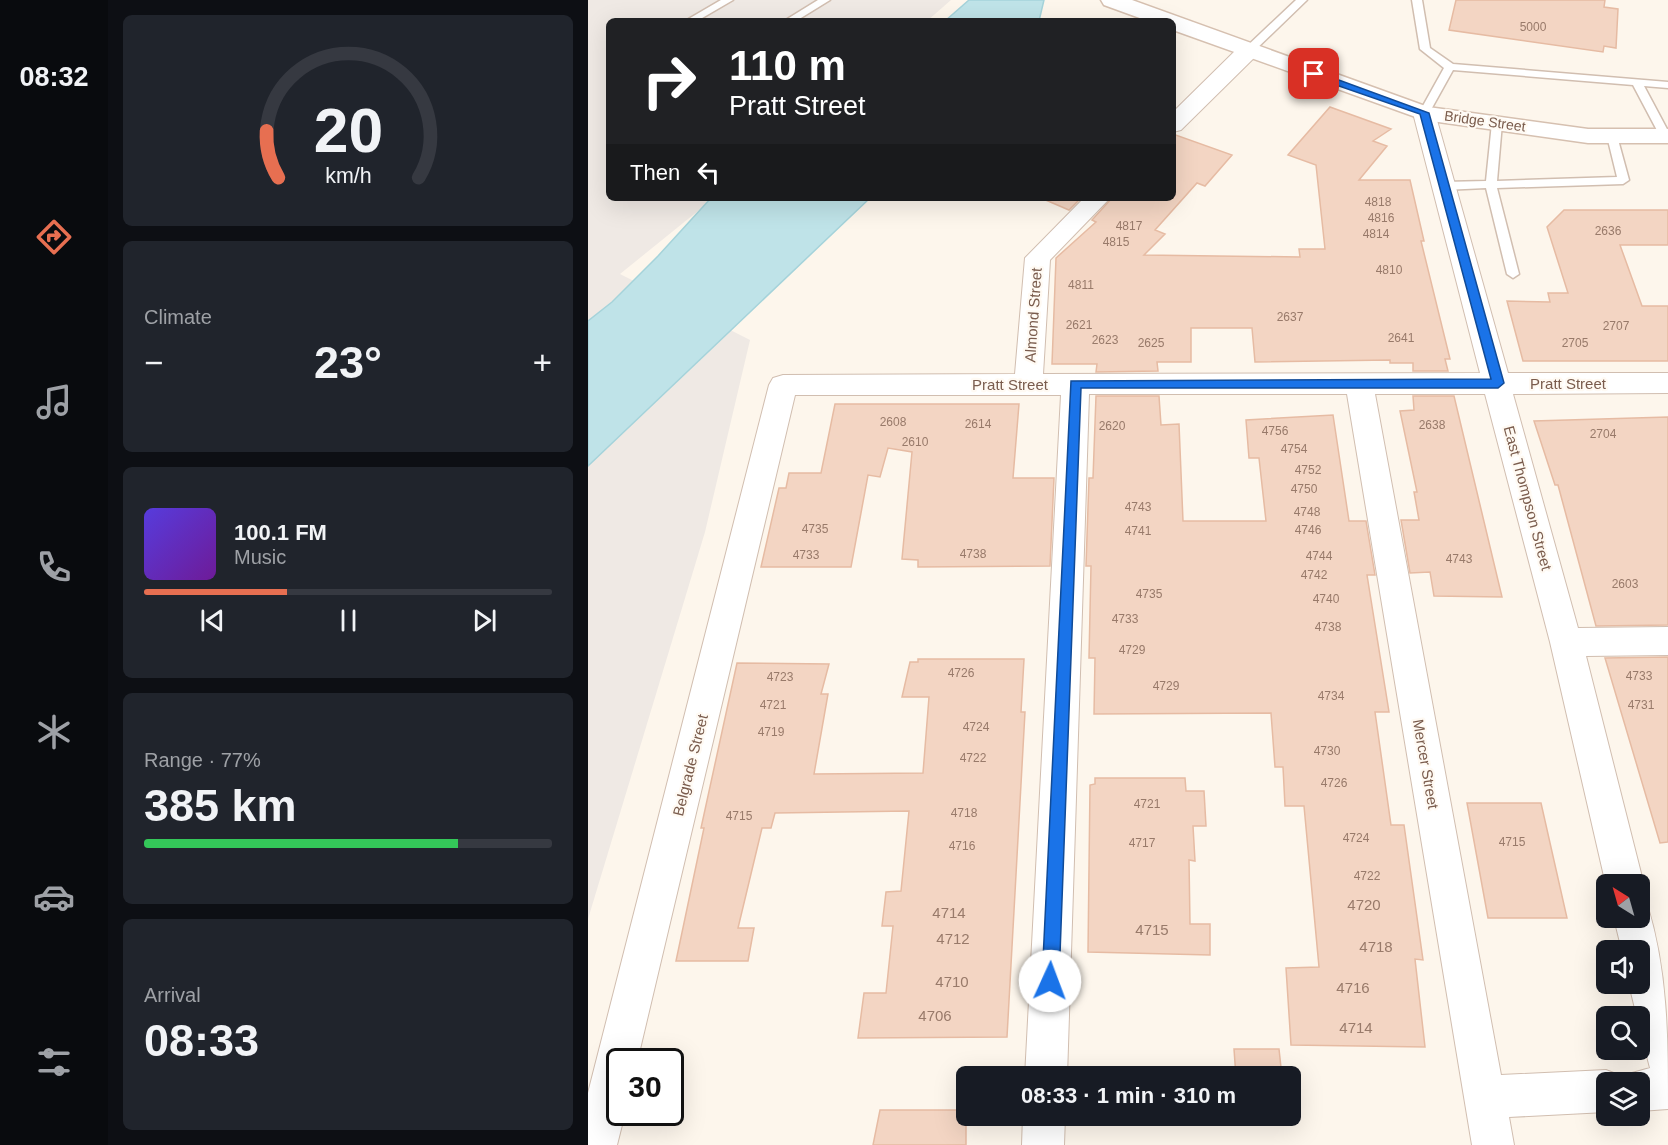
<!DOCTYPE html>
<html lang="en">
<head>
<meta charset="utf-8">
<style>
  :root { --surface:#171b24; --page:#20242c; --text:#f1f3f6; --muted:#9ea1a6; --line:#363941; --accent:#e76f51 }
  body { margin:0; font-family:Helvetica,sans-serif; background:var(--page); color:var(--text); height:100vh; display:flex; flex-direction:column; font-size:22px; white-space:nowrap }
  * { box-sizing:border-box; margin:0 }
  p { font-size:20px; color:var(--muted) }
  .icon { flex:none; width:33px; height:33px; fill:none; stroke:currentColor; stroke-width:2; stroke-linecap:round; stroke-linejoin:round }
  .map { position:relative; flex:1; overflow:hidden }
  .panel { display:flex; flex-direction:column; gap:15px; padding:15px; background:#0d0f14; width:480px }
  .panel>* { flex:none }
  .hud { position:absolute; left:18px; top:18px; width:570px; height:183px; border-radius:9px; box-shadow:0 6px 24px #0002; background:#202124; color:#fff; overflow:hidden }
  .needle { width:39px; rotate:323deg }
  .fabs { position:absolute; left:1008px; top:874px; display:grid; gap:12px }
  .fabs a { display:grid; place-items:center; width:54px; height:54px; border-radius:9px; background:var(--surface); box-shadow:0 6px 24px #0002; font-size:30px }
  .speed { position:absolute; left:18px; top:1048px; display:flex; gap:12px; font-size:30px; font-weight:700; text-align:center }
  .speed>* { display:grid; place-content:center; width:78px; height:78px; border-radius:50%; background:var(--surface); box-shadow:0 6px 24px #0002; line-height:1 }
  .speed .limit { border:3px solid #111; border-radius:9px; background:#fff; color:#111 }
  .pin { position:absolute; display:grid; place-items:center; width:51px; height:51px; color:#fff; margin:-26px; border-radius:12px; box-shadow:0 3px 9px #0006 }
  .me { position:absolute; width:66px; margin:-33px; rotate:2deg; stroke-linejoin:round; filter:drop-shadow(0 0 4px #0008) }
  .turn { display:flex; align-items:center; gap:21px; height:126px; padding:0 24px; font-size:27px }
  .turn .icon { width:78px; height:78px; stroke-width:2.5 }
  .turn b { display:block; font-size:42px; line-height:51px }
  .then { display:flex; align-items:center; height:57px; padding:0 24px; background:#0003; gap:12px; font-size:22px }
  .big { font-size:45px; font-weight:700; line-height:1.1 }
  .panel .tile { flex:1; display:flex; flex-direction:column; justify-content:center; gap:9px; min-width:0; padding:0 21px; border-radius:9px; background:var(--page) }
  .panel .dial { align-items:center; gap:0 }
  .dial svg { height:156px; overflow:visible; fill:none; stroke:var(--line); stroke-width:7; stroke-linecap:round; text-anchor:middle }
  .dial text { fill:var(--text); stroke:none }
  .song { display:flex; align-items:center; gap:18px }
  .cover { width:72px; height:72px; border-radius:9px; background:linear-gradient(135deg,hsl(250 70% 55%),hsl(280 70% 35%)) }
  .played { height:6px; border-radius:3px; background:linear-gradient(90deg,var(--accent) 35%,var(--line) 35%) }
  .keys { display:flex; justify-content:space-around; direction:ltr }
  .heat { display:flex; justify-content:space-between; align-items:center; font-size:33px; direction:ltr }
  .charge { height:9px; border-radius:4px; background:linear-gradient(90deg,#34c759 77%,var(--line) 0) }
  .trip { position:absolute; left:368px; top:1066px; width:345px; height:60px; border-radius:9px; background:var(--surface); box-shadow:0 6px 24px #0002; font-weight:700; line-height:60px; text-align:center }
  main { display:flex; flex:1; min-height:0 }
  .tab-bar { display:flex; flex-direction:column; width:108px; justify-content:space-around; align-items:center; background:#090b0e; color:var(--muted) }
  .tab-bar .icon { width:42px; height:42px }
  .tab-bar .selected { color:var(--accent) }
  .tab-bar b { font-size:27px; color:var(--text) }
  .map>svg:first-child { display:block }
</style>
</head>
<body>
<main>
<nav class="tab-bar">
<b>08:32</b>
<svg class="icon selected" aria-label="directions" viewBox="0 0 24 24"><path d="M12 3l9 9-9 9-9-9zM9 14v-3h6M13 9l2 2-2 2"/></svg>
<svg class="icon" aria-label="music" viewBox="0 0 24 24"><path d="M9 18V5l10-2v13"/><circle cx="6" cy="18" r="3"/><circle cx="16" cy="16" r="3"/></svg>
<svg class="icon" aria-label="phone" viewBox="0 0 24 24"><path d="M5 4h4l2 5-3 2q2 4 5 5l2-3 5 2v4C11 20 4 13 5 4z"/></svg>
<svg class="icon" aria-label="climate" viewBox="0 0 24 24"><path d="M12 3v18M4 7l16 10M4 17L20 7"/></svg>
<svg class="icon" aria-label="car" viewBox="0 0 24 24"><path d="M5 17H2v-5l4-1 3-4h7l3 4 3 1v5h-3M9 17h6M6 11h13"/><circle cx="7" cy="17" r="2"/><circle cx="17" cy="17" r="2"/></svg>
<svg class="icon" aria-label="filters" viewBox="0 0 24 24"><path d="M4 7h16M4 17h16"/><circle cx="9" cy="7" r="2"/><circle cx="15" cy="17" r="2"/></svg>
</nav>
<section class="panel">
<div class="tile dial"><svg viewBox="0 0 100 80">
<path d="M14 69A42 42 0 1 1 86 69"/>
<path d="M14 69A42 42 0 0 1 8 45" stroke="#e76f51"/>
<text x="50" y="56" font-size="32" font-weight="700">20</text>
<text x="50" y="72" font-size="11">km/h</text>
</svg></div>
<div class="tile"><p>Climate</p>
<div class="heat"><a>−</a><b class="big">23°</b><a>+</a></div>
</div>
<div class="tile">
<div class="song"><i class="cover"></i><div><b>100.1 FM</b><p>Music</p></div></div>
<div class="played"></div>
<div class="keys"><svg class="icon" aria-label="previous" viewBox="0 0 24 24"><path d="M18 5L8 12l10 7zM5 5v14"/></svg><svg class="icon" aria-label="pause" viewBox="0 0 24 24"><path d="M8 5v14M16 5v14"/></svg><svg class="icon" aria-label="next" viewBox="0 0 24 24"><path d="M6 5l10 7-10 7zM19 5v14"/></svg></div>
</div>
<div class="tile"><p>Range · 77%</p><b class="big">385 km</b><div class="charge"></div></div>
<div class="tile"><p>Arrival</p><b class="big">08:33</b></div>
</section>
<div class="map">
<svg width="1080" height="1145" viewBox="0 0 1080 1145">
  <rect width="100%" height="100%" fill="#fdf6ec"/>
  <path fill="#efe9e4" d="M0 0H363L339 21H21V198H126L32 274 162 340 117 532 0 919Z"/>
  <path fill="#bfe3e8" stroke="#a5d3da" stroke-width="1.5" d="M381 0H456L451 21H357Z
    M123 198H282L0 466V321L24 302 70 256Z"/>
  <path fill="#f3d5c3" stroke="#e6bba3" stroke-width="1.5" d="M868 0H1017L1016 7 1030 9 1028 48 1016 46 1015 52 861 30Z
    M742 107 803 129 785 141 799 146 771 180H822L836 241H833L862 359H857L860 371H825V363H802V360L667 362 664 328H603V362H569L570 371 508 372 509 364H464L468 258 508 222 504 220 524 198H585V134L644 155 617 186 609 183 567 230 577 234 556 255 712 257 711 249H737L728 165 700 155Z
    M453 198H493L481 210Z
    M976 210H1080V245H1032L1054 306H1080V361H935L919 301 962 302 960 293H980L959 227Z
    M508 396H571L573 425 591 424 595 521H678L671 458H661L658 420 745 415 761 521H778L787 575H779L801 712H787L803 825H816L835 960 827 959 837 1047 703 1045 698 968 731 967 716 806H697L695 767H687L683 713 506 714 507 658H501L503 566H498L501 478H505Z
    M825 396H866L914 597 846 596 842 572 822 573 813 520H831L826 492H829L812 411 826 410Z
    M247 404H431L425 478H466L462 566 330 567V560L314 559 324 452 300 448 292 477 280 475 263 567H173L191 488H198L201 473H233Z
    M1080 417V625L1008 626 970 485H967L946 421Z
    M1080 657V842L1072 843 1017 658Z
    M330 659H436L433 712H437L419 1037 270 1038 276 993H298L305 926H294L298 892 313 891 321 811 187 813 183 828H174L150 928H166L160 961H88L116 828H113L149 663 241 664 233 694H240L226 774 335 773 341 697H314L322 662H330Z
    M507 778H597L598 791H616L618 826H605L607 861 601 860 602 924H622V955L500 952 502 785 507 784Z
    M879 803H953L979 918H900Z
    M646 1049H691L694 1077H648Z
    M292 1110H378V1145H285Z"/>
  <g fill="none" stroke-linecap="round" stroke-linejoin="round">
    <defs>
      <path id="lane" d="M133 0H145L109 21H97Z
        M230 0H242L208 21H196Z
        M708 0H719L664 53H656V49Z
        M824 0H834L842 48 865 64 1080 82V88L1056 86 1080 131V139L1072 136 1045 85 865 70 840 115H832L831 113 856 68 832 49Z
        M909 120 914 123 909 181 1029 177 1019 136 1024 133 1029 136 1041 180 1035 184 909 188 931 274 925 278 919 274 898 188 856 190 850 186 856 182 898 181 904 123Z"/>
      <path id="street" d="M660 45 668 46 671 51 668 56 593 130 585 132V112L652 46Z
        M836 106 844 108 847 113 920 373H1080V393L925 394 990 628 1080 627V655L998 656 1056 885 1052 895V885H1018L962 642 897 394H787L913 1075 1018 1070 1033 1076 1035 1081 1037 1075 1062 1068 1052 1029V1017H1049L1041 984H1052V951H1034L1026 918H1052V902L1059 904C1080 972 1080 1038 1080 1109L1052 1111V1083H1018V1112L921 1117 926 1145H884L759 394H501L479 1077H437L473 395H207L49 1062H32V1113H37L29 1145H0V1093L181 385 185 378 195 375 427 374 437 258 496 198H522L462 260 455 374 892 373 825 113 828 108Z
        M435 1116H477L476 1145H434Z"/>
      <path id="secondary" d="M513 0H544L840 107 1000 129H1080V143H1000L836 120 585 30V21H560L516 5Z"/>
    </defs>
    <use href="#lane" stroke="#d1beb0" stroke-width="3"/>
    <use href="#street" stroke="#d1beb0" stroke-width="2"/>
    <use href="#secondary" stroke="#d6c0b0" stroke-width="3"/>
    <use href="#lane" fill="#fff" fill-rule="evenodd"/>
    <use href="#street" fill="#fff" fill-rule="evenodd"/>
    <use href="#secondary" fill="#fff" fill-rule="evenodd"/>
  </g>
  <path fill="#1a73e8" stroke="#114b97" stroke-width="1.5" d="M722 72H729L841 113 916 383 910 388H493L471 981 468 988 462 990 456 988 454 981 483 381 903 379 832 114 722 76Z"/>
  <g text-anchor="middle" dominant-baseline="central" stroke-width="4.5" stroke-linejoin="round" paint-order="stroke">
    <g font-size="12" fill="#987a6a">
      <text x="945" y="27">5000</text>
      <text x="790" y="202">4818</text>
      <text x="793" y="218">4816</text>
      <text x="541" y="226">4817</text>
      <text x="1020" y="231">2636</text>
      <text x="788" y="234">4814</text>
      <text x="528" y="242">4815</text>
      <text x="801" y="270">4810</text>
      <text x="493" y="285">4811</text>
      <text x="702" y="317">2637</text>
      <text x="491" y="325">2621</text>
      <text x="1028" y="326">2707</text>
      <text x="813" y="338">2641</text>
      <text x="517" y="340">2623</text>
      <text x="563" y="343">2625</text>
      <text x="987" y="343">2705</text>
      <text x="305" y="422">2608</text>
      <text x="390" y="424">2614</text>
      <text x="844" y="425">2638</text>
      <text x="524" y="426">2620</text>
      <text x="687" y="431">4756</text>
      <text x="1015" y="434">2704</text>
      <text x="327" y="442">2610</text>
      <text x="706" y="449">4754</text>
      <text x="720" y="470">4752</text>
      <text x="716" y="489">4750</text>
      <text x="550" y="507">4743</text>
      <text x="719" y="512">4748</text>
      <text x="227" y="529">4735</text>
      <text x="720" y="530">4746</text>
      <text x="550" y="531">4741</text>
      <text x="385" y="554">4738</text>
      <text x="218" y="555">4733</text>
      <text x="731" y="556">4744</text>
      <text x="871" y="559">4743</text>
      <text x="726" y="575">4742</text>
      <text x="1037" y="584">2603</text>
      <text x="561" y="594">4735</text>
      <text x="738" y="599">4740</text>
      <text x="537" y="619">4733</text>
      <text x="740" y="627">4738</text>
      <text x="544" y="650">4729</text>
      <text x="373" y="673">4726</text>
      <text x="1051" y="676">4733</text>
      <text x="192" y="677">4723</text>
      <text x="578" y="686">4729</text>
      <text x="743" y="696">4734</text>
      <text x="185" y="705">4721</text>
      <text x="1053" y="705">4731</text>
      <text x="388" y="727">4724</text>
      <text x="183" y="732">4719</text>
      <text x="739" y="751">4730</text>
      <text x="385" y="758">4722</text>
      <text x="746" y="783">4726</text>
      <text x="559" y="804">4721</text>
      <text x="376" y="813">4718</text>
      <text x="151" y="816">4715</text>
      <text x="768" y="838">4724</text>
      <text x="924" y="842">4715</text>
      <text x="554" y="843">4717</text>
      <text x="374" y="846">4716</text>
      <text x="779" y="876">4722</text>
    </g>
    <g font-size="14" fill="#7a5c4d" stroke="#fffaf3">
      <text transform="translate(897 121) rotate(8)">Bridge Street</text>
    </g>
    <g font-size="15" fill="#7a5c4d" stroke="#fffaf3">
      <text transform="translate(445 315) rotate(-86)">Almond Street</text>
      <text x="980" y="383">Pratt Street</text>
      <text x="422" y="384">Pratt Street</text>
      <text transform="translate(940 498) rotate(75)">East Thompson Street</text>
      <text transform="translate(838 764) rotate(80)">Mercer Street</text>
      <text transform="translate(102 765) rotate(-76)">Belgrade Street</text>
    </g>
    <g font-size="15" fill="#987a6a">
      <text x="776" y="904">4720</text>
      <text x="361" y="912">4714</text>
      <text x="564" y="929">4715</text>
      <text x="365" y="938">4712</text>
      <text x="788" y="946">4718</text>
      <text x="364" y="981">4710</text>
      <text x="765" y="987">4716</text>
      <text x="347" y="1015">4706</text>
      <text x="768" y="1027">4714</text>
    </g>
  </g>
</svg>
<div class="fabs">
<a><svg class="needle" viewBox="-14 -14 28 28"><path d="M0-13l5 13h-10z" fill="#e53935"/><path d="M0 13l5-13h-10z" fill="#9ea1a6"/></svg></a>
<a><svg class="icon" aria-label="sound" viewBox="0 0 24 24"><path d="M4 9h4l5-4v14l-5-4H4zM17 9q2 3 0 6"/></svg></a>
<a><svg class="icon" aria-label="search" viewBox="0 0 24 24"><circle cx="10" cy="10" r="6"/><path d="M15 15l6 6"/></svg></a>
<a><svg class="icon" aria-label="layers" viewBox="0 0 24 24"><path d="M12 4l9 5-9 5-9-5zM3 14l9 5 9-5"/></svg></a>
</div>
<div class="speed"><div class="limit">30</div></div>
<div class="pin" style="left:726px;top:74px;background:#d93025"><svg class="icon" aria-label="arrive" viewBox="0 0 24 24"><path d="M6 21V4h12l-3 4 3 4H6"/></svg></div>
<svg class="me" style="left:462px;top:981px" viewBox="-20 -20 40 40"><circle r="19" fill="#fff"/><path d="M0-13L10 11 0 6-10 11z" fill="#1a73e8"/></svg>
<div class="trip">08:33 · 1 min · 310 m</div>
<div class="hud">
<div class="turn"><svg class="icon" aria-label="right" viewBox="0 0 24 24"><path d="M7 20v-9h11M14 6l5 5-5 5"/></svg><div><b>110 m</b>Pratt Street</div></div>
<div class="then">Then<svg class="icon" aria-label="left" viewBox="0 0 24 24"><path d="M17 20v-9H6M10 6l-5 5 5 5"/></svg></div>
</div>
</div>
</main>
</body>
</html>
